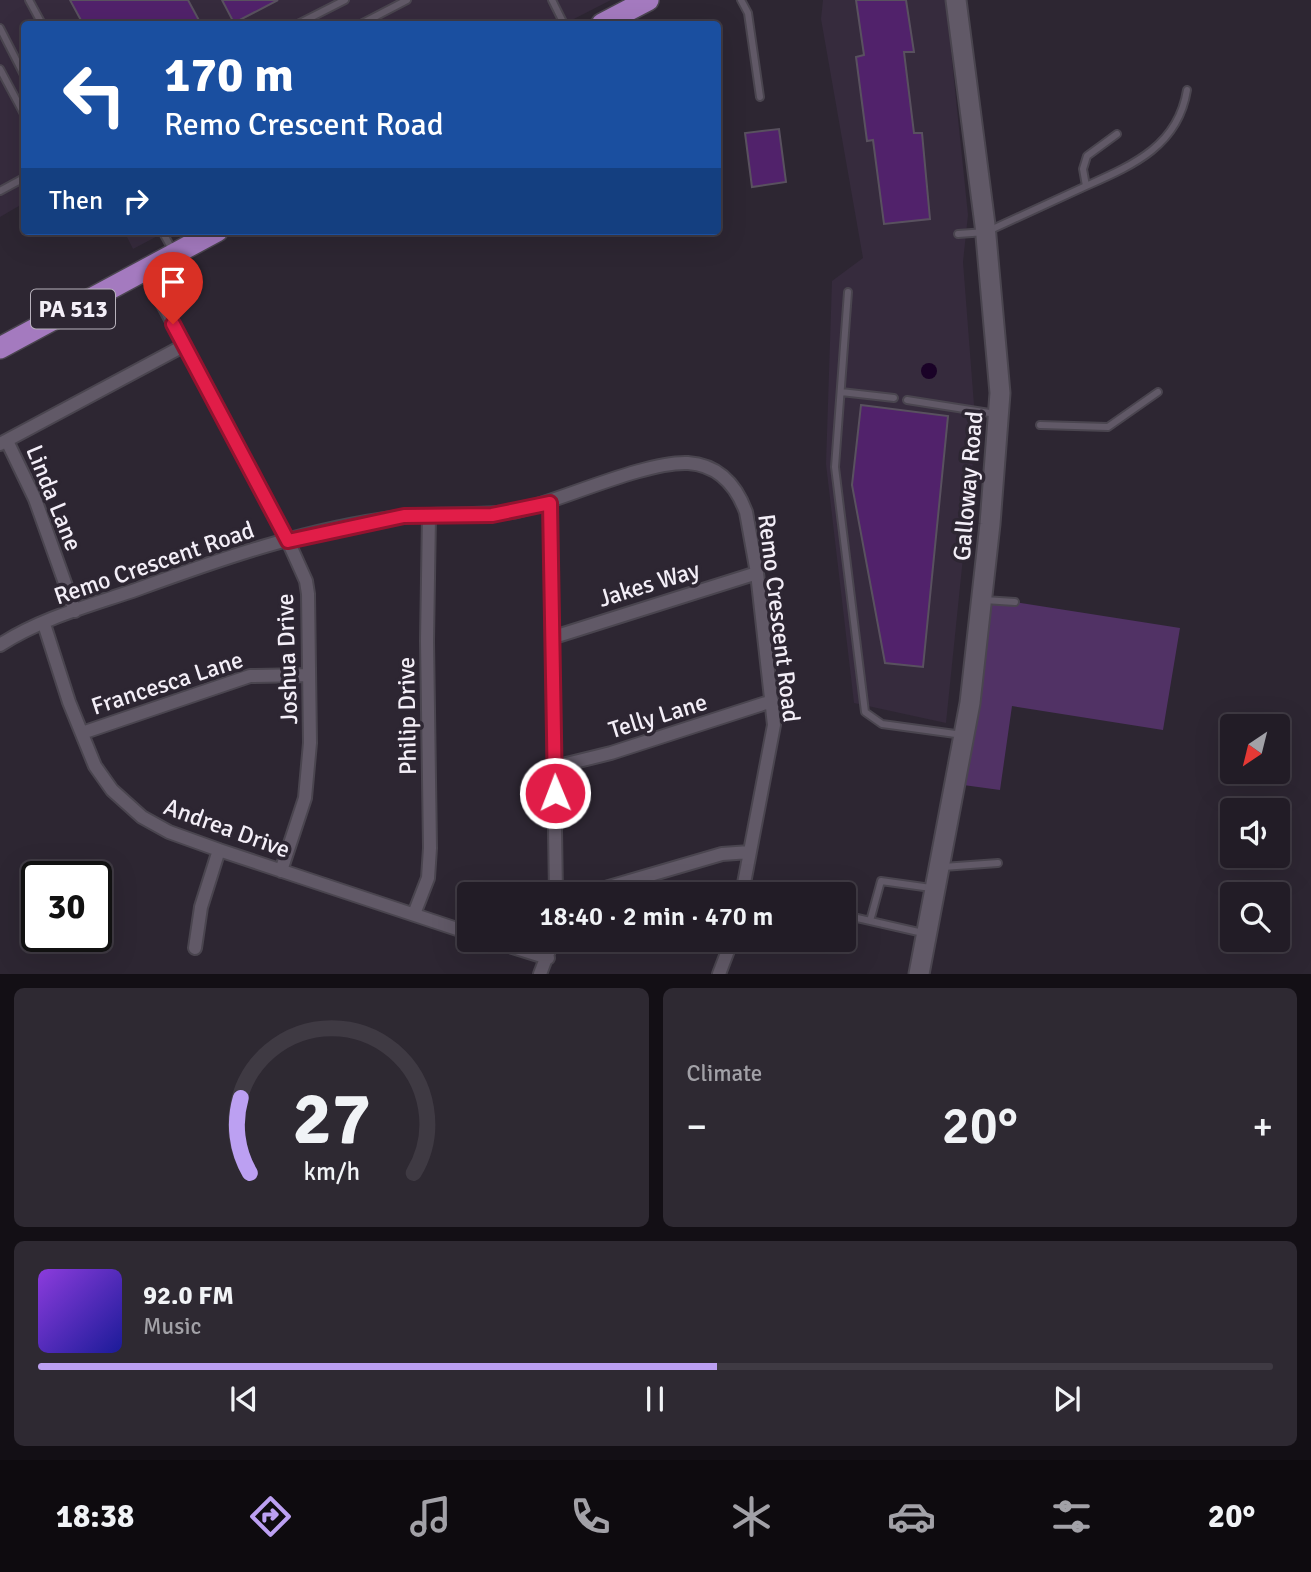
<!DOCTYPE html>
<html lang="en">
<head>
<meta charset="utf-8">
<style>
  :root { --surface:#221c26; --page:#2e2932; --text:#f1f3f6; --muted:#a2a1a7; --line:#3f3a43; --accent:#bca0f2 }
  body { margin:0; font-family:Signika,sans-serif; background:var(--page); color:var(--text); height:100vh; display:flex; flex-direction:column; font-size:26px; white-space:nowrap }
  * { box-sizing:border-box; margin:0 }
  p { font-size:23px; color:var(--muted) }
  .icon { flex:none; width:38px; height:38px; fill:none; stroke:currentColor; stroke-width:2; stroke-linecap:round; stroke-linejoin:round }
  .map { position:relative; height:974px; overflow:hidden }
  .sheet { display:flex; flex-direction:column; gap:14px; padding:14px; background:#130f15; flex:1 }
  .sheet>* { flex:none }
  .hud { position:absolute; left:21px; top:21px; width:700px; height:214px; border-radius:7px; box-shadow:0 7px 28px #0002,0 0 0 2px var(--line); background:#1a4fa0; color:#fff; overflow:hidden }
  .needle { width:46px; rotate:215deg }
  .tools { position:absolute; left:1220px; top:714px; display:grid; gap:14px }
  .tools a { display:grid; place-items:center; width:70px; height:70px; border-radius:7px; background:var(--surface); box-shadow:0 7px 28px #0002,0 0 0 2px var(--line); font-size:35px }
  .speed { position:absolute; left:21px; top:861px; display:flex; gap:14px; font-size:35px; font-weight:700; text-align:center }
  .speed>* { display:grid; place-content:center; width:91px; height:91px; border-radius:50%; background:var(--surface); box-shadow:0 7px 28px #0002,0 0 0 2px var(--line); line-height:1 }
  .speed .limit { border:4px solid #111; border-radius:10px; background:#fff; color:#111 }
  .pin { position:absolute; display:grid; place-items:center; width:60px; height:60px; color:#fff; margin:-72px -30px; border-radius:50% 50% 50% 0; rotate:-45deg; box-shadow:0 0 7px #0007 }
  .pin .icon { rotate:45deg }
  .me { position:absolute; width:77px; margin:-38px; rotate:359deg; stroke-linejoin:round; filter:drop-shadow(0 0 5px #0008) }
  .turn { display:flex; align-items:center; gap:24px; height:147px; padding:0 28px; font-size:32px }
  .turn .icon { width:91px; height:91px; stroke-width:2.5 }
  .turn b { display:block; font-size:49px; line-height:60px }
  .then { display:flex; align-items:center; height:66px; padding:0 28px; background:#0003; gap:14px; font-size:26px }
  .big { font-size:52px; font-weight:600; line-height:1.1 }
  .sheet .widget { flex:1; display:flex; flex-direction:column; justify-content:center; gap:10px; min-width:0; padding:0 24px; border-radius:10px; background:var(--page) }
  .sheet .dial { align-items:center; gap:0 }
  .dial svg { height:182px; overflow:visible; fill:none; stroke:var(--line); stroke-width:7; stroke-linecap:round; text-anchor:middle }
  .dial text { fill:var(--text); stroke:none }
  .song { display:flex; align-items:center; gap:21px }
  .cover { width:84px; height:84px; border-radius:10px; background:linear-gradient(135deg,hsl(270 70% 55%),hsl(240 70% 35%)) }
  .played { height:7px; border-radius:4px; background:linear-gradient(90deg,var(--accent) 55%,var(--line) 55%) }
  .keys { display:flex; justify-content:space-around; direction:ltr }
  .heat { display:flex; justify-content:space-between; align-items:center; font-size:38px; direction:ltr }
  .sheet .tiles { flex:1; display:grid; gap:14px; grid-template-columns:1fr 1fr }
  .widget:last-child { grid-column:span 2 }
  .trip { position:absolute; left:457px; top:882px; width:399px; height:70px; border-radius:7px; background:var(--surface); box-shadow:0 7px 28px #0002,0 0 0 2px var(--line); font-weight:600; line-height:70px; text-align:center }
  .dock { display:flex; height:112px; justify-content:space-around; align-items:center; background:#0e0b0f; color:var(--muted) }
  .dock .icon { width:49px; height:49px }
  .dock .current { color:var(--accent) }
  .dock b { font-size:32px; color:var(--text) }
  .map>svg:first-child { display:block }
</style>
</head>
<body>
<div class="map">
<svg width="1311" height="974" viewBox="0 0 1311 974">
  <rect width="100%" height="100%" fill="#2d2632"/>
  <path fill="#362b3d" d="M0 0H611L564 24H24V203L0 217Z
    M823 0H945L947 12 968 215 963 262 976 431 946 723 854 703 826 464 832 281 863 258 821 19Z
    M124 231H167L133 249Z"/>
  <path fill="#513265" d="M982 600 1015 602 1180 628 1163 730 1012 706 1000 790 956 784Z"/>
  <path fill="#1a0227" d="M921 371a8 8 0 1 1 16 0a8 8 0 1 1-16 0Z"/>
  <path fill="#51226b" stroke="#59515f" stroke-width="2" d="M70 0H188L201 24H83Z
    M222 0H278L234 23Z
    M856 0H906L914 52H904L914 133H922L930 219 884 224 873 140 867 141 856 57 864 55Z
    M779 129 786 182 752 187 745 133Z
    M861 405 948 416 923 667 885 663 852 485Z"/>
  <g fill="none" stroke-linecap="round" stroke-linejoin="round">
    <defs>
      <path id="lane" d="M29 0 42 24
        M552 0 564 24
        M741 0 748 13 760 97
        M298 24 345 0
        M361 24 407 0
        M0 28 24 75
        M0 69 24 114
        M1086 186C1133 165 1178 146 1187 90
        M0 191 24 178
        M162 231 173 251
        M958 234 986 232 1086 186 1083 169 1087 156 1117 134
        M848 292 835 467 865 712 882 724 963 735
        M841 392 894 398
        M907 400 996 414
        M1040 425 1108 427 1158 392
        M984 600 1015 602
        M943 867 998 863
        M844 915 923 933
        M870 921 881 881 931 888"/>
      <path id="street" d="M145 270 288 541 306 581 308 594 310 743 305 798 281 871
        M7 441 35 499 75 611
        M0 444 185 345
        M550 503 556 894
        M44 624 69 702 95 766 112 790 142 817 169 832 219 850 469 933
        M554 637 757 573
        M0 645C41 618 92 605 138 589 223 558 310 528 400 517 439 512 478 517 517 511 562 500 646 461 688 463 718 465 736 485 746 512L757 573 774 725 742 894
        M82 733 250 676 308 675
        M554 767 611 753 772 701
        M585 894 722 854 750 852
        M414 914 428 878 430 848 427 641 429 515
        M490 940 548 958
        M195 948 201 907 219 850
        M540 974 553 940
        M719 974 732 940"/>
      <path id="secondary" d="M919 974 970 703 990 524 1000 393 985 225 956 0"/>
      <path id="primary" d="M602 24 648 0
        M0 348 217 231"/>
    </defs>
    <use href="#lane" stroke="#4a454f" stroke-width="10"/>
    <use href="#street" stroke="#4a454f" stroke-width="16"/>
    <use href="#secondary" stroke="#4a454f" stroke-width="23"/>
    <use href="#primary" stroke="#4a454f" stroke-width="24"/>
    <use href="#lane" stroke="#615967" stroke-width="6"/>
    <use href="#street" stroke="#615967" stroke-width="12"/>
    <use href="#secondary" stroke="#615967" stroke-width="19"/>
    <use href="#primary" stroke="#a47abf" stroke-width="21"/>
  </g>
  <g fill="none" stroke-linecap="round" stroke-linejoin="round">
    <defs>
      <path id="route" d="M173 324 288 541 404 516 492 515 550 503 555 793"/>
    </defs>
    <use href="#route" stroke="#92132f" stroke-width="18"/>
    <use href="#route" stroke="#e11d48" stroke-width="12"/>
  </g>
  <g text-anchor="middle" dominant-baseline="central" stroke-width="7" stroke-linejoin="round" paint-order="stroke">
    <rect fill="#2d2632" stroke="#b8b2bc" stroke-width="2" x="31" y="289.5" width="84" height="39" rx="5"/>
    <g font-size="23" font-weight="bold" fill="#f3eef7">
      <text x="73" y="309">PA 513</text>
    </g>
    <g font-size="24" fill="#f3eef7" stroke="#2d2632">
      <text transform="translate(968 486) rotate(-85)">Galloway Road</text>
      <text transform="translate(54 498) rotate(68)">Linda Lane</text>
      <text transform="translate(154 563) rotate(-19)">Remo Crescent Road</text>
      <text transform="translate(649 584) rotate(-17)">Jakes Way</text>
      <text transform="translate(779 618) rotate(83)">Remo Crescent Road</text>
      <text transform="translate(287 659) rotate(-92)">Joshua Drive</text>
      <text transform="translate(167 683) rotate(-18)">Francesca Lane</text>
      <text transform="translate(407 716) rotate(-91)">Philip Drive</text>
      <text transform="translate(658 716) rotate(-17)">Telly Lane</text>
      <text transform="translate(227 828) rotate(20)">Andrea Drive</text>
    </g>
  </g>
</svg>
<div class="tools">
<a><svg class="needle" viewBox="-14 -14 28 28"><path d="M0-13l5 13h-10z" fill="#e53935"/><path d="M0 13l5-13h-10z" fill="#a2a1a7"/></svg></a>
<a><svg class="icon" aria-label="sound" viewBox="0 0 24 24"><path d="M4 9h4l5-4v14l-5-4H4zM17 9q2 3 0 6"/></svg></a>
<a><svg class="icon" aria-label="search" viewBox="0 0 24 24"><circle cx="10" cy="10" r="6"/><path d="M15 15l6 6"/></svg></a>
</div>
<div class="speed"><div class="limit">30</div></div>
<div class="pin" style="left:173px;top:324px;background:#d93025"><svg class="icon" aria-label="arrive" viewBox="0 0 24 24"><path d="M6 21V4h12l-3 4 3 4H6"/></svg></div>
<svg class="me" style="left:555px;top:793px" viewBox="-20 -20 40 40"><circle r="17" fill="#e11d48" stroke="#fff" stroke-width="3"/><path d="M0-11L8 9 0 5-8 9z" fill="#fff"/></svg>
<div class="trip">18:40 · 2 min · 470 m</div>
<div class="hud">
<div class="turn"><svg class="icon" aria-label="left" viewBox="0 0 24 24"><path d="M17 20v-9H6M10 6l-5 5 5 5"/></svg><div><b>170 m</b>Remo Crescent Road</div></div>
<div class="then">Then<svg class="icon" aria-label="right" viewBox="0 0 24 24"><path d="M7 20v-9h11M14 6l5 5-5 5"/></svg></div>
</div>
</div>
<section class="sheet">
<div class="tiles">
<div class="widget dial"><svg viewBox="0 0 100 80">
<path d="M14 69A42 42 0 1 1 86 69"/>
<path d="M14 69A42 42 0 0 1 10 36" stroke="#bca0f2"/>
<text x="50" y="56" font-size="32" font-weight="700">27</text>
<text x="50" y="72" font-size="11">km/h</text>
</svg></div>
<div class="widget"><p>Climate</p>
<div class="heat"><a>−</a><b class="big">20°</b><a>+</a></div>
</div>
<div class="widget">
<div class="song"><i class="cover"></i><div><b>92.0 FM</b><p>Music</p></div></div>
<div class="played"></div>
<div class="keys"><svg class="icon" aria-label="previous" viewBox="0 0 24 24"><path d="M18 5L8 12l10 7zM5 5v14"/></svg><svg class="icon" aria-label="pause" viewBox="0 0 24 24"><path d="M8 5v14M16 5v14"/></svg><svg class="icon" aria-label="next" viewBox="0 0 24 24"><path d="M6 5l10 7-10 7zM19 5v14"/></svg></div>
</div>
</div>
</section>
<nav class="dock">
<b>18:38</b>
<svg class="icon current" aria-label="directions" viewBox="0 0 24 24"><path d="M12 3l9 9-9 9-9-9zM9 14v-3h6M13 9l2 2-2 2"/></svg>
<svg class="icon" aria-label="music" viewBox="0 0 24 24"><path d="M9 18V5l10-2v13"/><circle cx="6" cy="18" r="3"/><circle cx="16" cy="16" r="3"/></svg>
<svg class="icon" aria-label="phone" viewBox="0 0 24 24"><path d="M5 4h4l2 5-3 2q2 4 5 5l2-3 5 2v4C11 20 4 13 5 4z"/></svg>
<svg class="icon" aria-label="climate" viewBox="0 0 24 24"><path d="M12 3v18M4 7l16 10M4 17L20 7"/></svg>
<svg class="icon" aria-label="car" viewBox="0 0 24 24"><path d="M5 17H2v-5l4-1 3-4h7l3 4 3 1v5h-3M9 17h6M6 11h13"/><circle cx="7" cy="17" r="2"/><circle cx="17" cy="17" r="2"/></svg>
<svg class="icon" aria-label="filters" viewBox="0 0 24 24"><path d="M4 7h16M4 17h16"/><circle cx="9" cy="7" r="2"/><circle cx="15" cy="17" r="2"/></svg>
<b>20°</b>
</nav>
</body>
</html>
